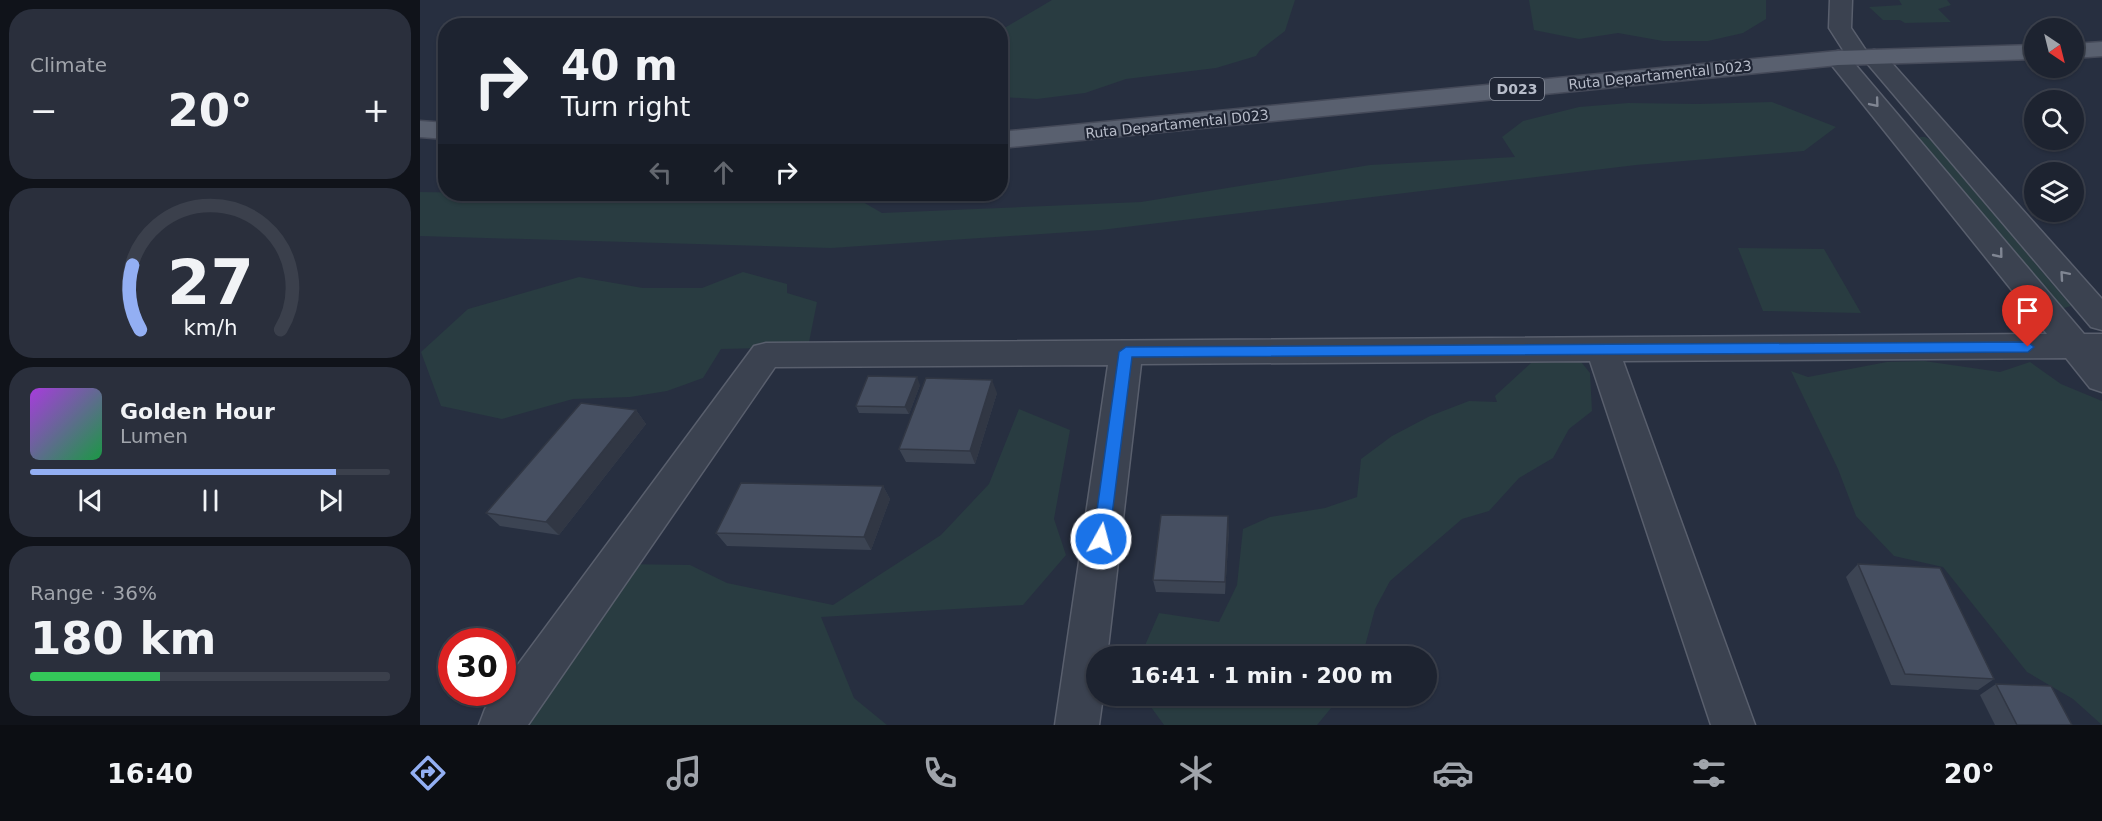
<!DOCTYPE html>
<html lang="en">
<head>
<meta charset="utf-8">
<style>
  :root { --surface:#1d2330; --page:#2a2f3c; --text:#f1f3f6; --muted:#a0a4ab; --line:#3b404c; --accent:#93aff3 }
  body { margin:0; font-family:"DejaVu Sans",sans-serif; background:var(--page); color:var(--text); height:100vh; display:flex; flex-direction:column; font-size:22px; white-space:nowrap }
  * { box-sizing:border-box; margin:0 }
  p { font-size:20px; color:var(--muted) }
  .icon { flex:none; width:33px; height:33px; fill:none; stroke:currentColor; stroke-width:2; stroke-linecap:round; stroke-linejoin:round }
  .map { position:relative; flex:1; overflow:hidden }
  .drawer { display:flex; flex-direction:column; gap:9px; padding:9px; background:#10131a; width:420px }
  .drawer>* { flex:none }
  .guide { position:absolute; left:18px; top:18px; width:570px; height:183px; border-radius:24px; box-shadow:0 2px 4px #0004,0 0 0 2px var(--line); background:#1d2330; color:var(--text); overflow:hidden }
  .needle { width:39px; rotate:145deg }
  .buttons { position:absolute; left:1604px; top:18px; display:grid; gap:12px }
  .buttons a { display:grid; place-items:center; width:60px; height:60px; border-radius:50%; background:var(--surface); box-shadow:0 2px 4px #0004,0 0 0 2px var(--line); font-size:30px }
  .speed { position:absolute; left:18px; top:628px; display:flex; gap:12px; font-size:30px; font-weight:700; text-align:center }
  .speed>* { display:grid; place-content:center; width:78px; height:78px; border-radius:50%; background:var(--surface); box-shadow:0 2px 4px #0004,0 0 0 2px var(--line); line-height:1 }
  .speed .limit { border:9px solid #d22; background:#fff; color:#111 }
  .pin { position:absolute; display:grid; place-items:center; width:51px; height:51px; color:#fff; margin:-62px -26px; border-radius:50% 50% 50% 0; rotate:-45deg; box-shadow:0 0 6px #0007 }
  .pin .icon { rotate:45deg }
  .me { position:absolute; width:66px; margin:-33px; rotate:7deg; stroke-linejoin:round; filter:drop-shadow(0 0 4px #0008) }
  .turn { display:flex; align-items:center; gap:21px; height:126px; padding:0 24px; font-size:27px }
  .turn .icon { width:78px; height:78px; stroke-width:2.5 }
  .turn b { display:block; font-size:42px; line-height:51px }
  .lanes { display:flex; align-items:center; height:57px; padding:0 24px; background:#0003; justify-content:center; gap:30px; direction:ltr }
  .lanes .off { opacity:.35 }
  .big { font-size:45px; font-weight:700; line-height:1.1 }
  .drawer .tile { flex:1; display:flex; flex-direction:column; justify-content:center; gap:9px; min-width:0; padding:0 21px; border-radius:24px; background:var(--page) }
  .drawer .dial { align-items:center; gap:0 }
  .dial svg { height:156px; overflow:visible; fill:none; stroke:var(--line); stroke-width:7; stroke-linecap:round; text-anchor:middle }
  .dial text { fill:var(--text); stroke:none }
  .song { display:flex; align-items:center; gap:18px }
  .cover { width:72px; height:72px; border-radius:9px; background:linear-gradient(135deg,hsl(280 70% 55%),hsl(140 70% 35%)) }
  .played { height:6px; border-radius:3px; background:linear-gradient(90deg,var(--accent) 85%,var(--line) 85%) }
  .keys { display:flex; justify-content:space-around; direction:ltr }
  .heat { display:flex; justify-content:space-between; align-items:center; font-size:33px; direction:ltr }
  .charge { height:9px; border-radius:4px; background:linear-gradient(90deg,#34c759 36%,var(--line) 0) }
  .trip { position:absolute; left:666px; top:646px; width:351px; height:60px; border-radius:30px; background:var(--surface); box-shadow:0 2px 4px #0004,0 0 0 2px var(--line); font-weight:700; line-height:60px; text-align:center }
  .dock { display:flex; height:96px; justify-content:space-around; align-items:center; background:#0c0e13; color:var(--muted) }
  .dock .icon { width:42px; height:42px }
  .dock .on { color:var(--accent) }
  .dock b { font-size:27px; color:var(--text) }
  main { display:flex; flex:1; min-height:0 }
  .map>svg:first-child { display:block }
</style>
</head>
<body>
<main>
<section class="drawer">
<div class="tile"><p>Climate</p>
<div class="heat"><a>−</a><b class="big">20°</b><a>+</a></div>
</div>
<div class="tile dial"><svg viewBox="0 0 100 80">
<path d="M14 69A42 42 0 1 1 86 69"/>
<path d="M14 69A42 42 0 0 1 10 36" stroke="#93aff3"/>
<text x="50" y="56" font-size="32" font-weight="700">27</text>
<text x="50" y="72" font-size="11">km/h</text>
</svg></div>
<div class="tile">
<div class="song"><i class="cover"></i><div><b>Golden Hour</b><p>Lumen</p></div></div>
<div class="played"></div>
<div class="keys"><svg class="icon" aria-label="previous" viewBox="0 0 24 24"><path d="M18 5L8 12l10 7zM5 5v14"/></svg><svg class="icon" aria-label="pause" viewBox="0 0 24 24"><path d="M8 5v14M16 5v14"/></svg><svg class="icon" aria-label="next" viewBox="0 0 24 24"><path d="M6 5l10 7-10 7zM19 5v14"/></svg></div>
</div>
<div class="tile"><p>Range · 36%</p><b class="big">180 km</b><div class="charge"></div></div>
</section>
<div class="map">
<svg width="1682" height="725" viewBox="0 0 1682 725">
  <rect width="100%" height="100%" fill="#272f40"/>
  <path fill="#293c41" d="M632 0H875L865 31 840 50 836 56 796 68 706 79 665 93 617 99 581 97V30Z
    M1109 0H1346V19L1323 33 1288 41H1243L1198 33 1159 39 1114 30Z
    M1479 0H1527L1531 5 1518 9 1531 22 1485 23 1480 20H1463L1449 7 1482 5Z
    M1352 102 1416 127 1384 151 1216 165 681 230 411 248 0 236V192L126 194H429L462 213 721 202 950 165 1095 157 1082 137 1103 121 1159 107 1208 103 1278 104Z
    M1505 137 1511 140 1651 306 1644 308 1640 306 1499 140 1500 137Z
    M1318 248 1404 249 1441 313 1343 311Z
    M323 272 367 284V293L397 302 388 347 301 349 283 378 247 391 210 397 153 399 82 419 21 406 1 352 48 309 159 277 223 288H282Z
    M1154 353 1170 373 1172 411 1149 429 1133 458 1099 478 1069 511 1042 519 970 581 955 609 942 657H720L739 613 799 622 817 585 823 529 850 517 905 508 937 497 941 459 972 436 1010 416 1049 401 1077 402 1075 396 1111 363Z
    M1504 361 1580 372 1610 362 1641 384 1682 401V725L1653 699 1607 672 1523 567 1474 556 1436 516 1418 469 1371 371 1388 377 1467 362Z
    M599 409 650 430 634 519 646 555 603 605 401 617 434 698 467 725H95L150 649 200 564 270 565 307 583 413 605 521 535 569 484Z
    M723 696H921L897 725H744Z"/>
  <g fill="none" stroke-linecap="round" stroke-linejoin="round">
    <defs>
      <path id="minor" d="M1410 0H1432L1431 28 1447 52 1454 50 1462 52 1682 299V330L1671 327 1446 62 1434 63 1664 334H1682V392L1670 388 1646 358 1203 361 1335 725H1291L1170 361 721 364 687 657H676V696H683L679 725H635L688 365 355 367 108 725H59L65 709 77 693H82V686L334 346 346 343 1627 334 1406 58 1410 53 1418 51 1425 53 1409 28Z"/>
      <path id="major" d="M1682 42V56L1653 58V44Z
        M1614 45V59L1418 65 580 148V132L1418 51Z
        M0 121 26 123V139L0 137Z"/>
    </defs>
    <use href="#minor" stroke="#595f6d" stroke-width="3"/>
    <use href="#major" stroke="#454a59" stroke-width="3"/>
    <use href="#minor" fill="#3b4250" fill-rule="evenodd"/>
    <use href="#major" fill="#59606f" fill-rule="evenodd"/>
  </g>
  <path fill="#3c4453" d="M500 385 489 414 439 413 436 406Z
    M577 393 555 464 486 462 479 449Z
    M216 410 226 424 139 535 80 526 66 513Z
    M463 486 470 499 451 550 307 546 296 533Z
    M809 529 805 594 736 592 733 580Z
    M1438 564 1574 679 1558 690 1471 685 1426 577Z
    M1576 684 1652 725H1575L1560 695Z"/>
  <path fill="#313744" d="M497 377 500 385 489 414 485 407Z
    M572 380 577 393 555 464 550 451Z
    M216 410 226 424 139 535 126 522Z
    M463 486 470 499 451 550 444 537Z
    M808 516 809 529 805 594V582Z"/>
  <path fill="#464f61" stroke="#313744" stroke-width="1.5" d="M448 376 497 377 485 407 436 406Z
    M506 378 572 380 550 451 479 449Z
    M161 403 216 410 126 522 66 513Z
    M321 483 463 486 444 537 296 533Z
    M741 515 808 516 805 582 733 580Z
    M1438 564 1520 568 1574 679 1485 674Z
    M1576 684 1631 686 1652 725H1597Z"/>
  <defs><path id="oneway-chevron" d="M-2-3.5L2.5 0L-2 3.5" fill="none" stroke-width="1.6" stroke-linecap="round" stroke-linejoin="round" transform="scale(1.5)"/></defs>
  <g stroke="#808693">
    <use href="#oneway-chevron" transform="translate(1455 103) rotate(50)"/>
    <use href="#oneway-chevron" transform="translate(1579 254) rotate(51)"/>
    <use href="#oneway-chevron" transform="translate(1644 275) rotate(-131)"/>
  </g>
  <path fill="#1a73e8" stroke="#114b97" stroke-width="1.5" d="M1608 342 1614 347 1608 352 712 357 689 539 687 544 681 546 676 544 673 539 699 352 706 347Z"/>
  <g text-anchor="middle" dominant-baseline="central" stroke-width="4.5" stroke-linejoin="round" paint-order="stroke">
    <g font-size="14" fill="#b8bdca" stroke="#202635">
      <text transform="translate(1240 75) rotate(-6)">Ruta Departamental D023</text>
      <text transform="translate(757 124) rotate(-6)">Ruta Departamental D023</text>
    </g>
    <rect fill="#202635" stroke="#8a909d" stroke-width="1.5" x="1070" y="78" width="54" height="22" rx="4.5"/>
    <g font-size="14" font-weight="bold" fill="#b8bdca">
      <text x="1097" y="89">D023</text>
    </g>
  </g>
</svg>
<div class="buttons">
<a><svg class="needle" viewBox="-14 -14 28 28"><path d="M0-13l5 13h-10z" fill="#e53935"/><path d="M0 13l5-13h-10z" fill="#a0a4ab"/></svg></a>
<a><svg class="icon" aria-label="search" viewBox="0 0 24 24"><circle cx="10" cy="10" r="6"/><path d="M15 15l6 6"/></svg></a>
<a><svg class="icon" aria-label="layers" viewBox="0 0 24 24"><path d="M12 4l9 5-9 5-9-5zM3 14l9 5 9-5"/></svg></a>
</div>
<div class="speed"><div class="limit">30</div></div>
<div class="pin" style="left:1608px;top:347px;background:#d93025"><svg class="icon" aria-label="arrive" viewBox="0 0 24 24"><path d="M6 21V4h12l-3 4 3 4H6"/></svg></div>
<svg class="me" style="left:681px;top:539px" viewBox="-20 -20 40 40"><circle r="17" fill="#1a73e8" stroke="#fff" stroke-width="3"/><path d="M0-11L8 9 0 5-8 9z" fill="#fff"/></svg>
<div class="trip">16:41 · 1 min · 200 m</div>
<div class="guide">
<div class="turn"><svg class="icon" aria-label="right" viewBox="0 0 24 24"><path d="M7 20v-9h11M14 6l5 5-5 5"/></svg><div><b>40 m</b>Turn right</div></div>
<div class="lanes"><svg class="icon off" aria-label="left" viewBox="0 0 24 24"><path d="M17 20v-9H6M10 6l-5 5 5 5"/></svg><svg class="icon off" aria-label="ahead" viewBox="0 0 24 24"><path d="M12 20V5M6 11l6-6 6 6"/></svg><svg class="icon" aria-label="right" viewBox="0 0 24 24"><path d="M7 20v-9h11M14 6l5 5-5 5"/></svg></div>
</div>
</div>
</main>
<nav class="dock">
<b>16:40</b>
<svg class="icon on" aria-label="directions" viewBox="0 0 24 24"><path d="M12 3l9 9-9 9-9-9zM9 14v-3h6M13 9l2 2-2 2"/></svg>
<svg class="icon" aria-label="music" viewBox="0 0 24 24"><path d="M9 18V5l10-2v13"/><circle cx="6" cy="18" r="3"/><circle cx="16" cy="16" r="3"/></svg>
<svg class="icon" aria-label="phone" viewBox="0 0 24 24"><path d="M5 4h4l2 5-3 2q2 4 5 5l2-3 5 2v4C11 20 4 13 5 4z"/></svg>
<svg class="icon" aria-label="climate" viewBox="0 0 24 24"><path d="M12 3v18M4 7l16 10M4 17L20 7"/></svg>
<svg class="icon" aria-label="car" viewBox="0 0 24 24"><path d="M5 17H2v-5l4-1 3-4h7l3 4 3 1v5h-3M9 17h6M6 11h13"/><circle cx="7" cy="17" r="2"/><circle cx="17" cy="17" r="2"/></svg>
<svg class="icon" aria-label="filters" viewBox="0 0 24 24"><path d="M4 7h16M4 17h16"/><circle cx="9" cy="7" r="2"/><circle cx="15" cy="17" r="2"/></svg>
<b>20°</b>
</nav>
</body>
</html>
